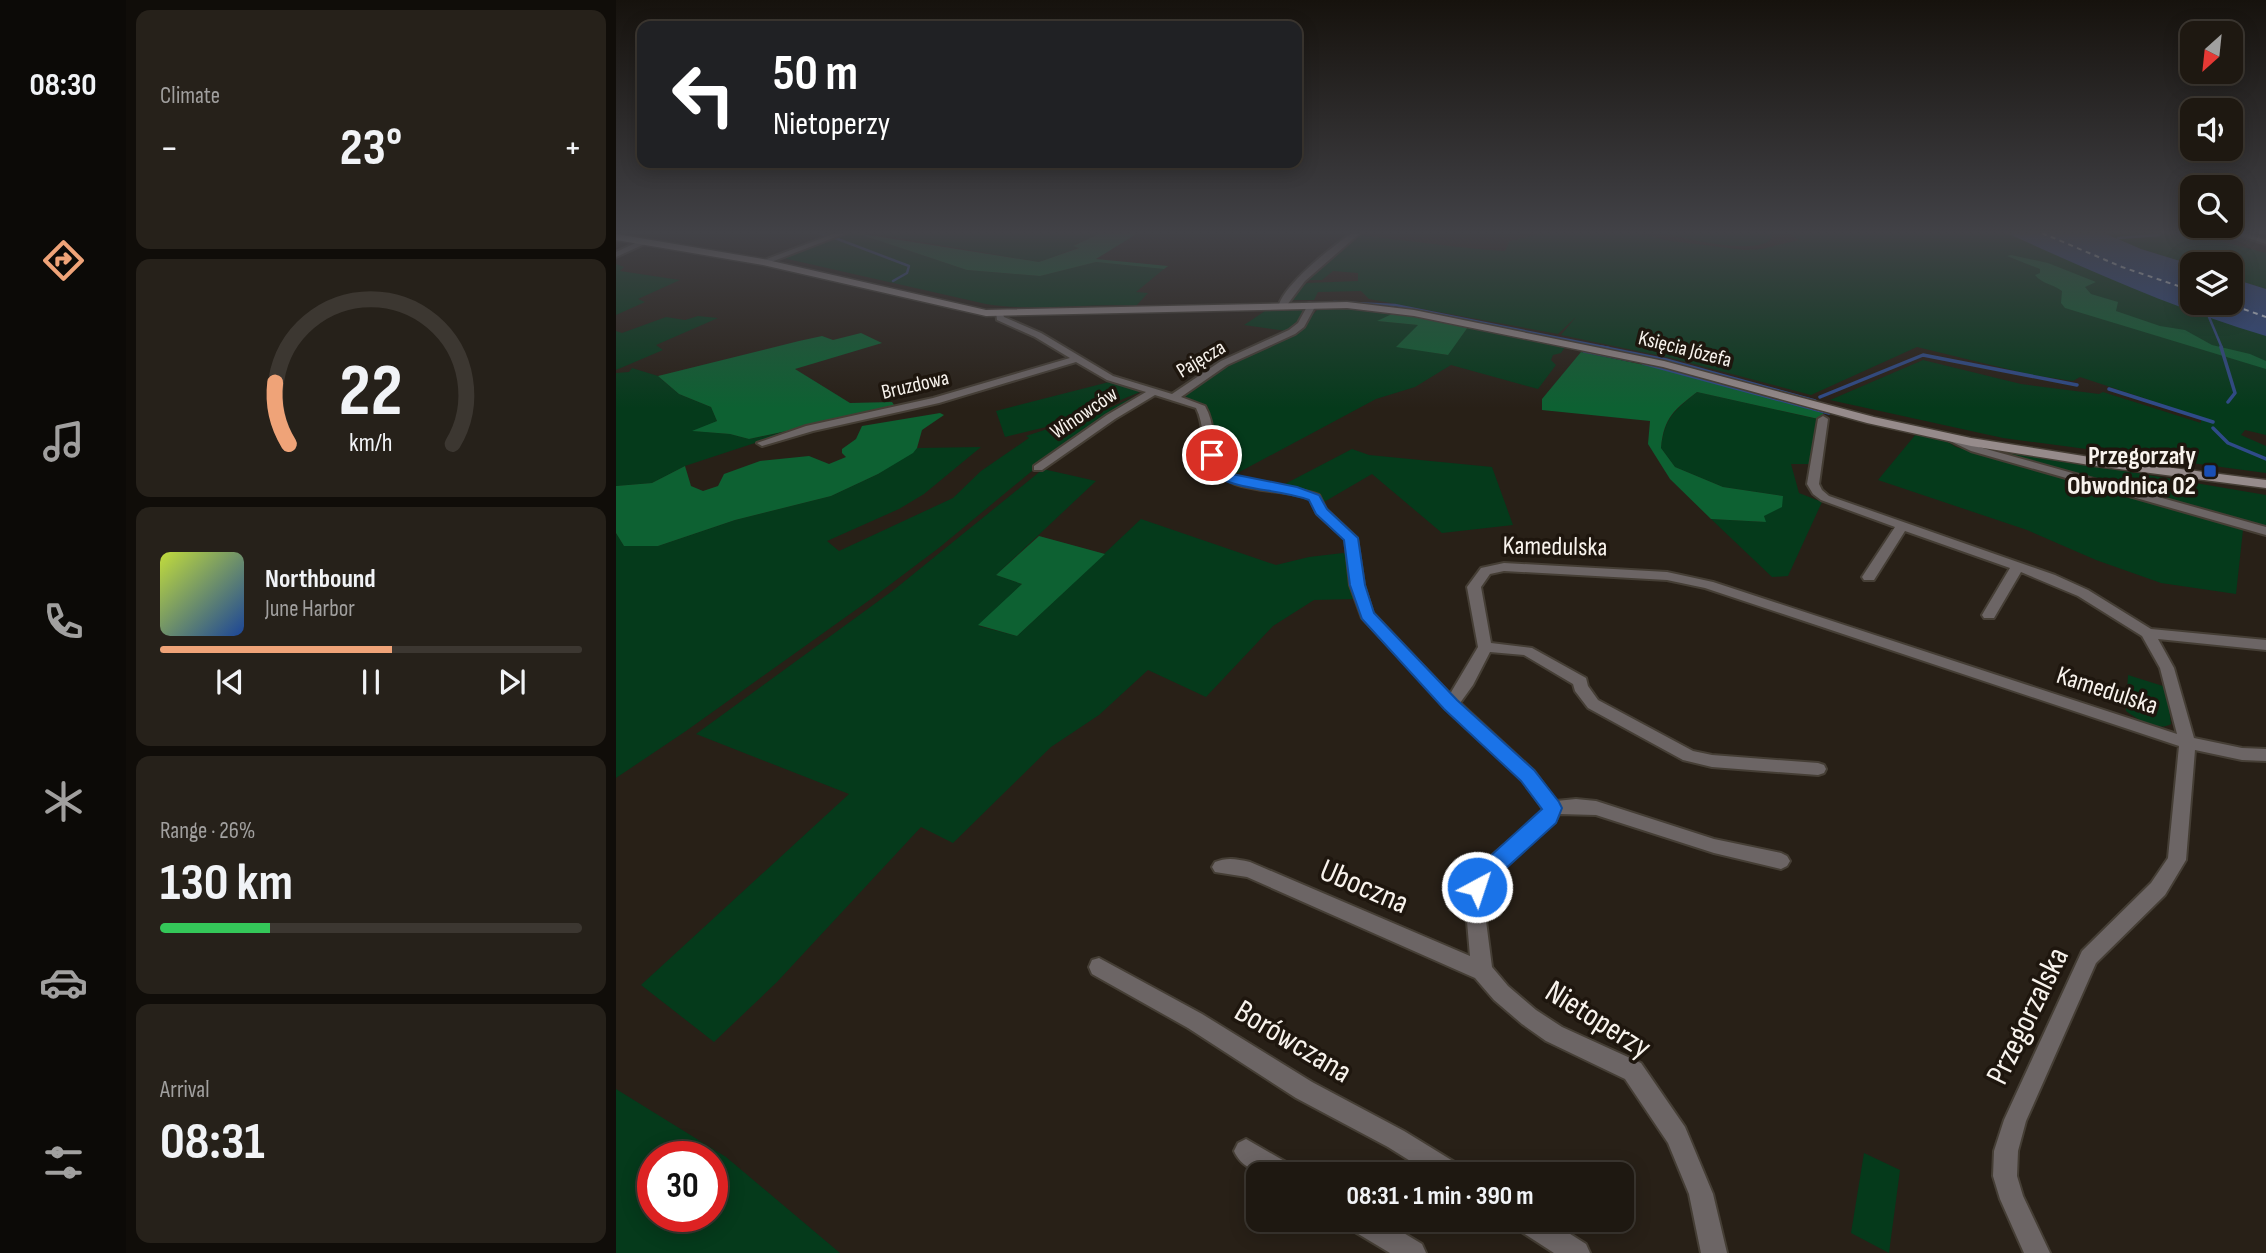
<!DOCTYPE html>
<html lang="en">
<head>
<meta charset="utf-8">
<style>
  :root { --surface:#1e1811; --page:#26211a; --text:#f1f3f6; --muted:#a1a09f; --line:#3c3731; --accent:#efa378 }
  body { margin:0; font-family:"Sofia Sans Condensed",sans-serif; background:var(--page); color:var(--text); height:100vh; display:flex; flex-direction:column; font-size:26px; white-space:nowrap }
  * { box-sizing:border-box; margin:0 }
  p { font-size:23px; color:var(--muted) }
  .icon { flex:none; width:38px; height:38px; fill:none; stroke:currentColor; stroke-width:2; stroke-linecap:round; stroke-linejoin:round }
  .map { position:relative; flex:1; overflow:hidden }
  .panel { display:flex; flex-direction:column; gap:10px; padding:10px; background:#100d09; width:490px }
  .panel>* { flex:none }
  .guide { position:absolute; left:21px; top:21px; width:665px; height:147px; border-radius:14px; box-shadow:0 4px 18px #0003,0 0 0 2px var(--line); background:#202124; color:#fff; overflow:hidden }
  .needle { width:46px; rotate:207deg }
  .controls { position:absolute; left:1564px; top:21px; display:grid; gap:14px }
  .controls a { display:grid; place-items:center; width:63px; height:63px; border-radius:14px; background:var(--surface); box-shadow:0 4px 18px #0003,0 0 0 2px var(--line); font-size:35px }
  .speed { position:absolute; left:21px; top:1141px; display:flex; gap:14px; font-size:35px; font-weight:700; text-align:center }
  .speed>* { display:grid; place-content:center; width:91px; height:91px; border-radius:50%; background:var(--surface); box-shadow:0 4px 18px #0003,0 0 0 2px var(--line); line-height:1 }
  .speed .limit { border:10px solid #d22; background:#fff; color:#111 }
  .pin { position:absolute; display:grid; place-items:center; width:60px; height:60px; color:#fff; margin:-30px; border:4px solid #fff; border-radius:50%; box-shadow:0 2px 7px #0007 }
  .me { position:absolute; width:77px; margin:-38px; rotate:40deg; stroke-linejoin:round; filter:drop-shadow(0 0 5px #0008) }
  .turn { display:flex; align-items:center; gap:24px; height:147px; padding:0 21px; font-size:32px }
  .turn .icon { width:91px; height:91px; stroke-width:2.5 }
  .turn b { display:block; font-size:49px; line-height:60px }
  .big { font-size:52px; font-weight:700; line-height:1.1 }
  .panel .card { flex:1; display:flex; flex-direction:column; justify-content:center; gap:10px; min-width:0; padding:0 24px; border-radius:14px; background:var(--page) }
  .panel .dial { align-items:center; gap:0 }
  .dial svg { height:182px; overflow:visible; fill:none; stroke:var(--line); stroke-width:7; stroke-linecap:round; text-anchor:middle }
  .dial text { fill:var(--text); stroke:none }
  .song { display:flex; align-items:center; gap:21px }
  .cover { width:84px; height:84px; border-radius:10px; background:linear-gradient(135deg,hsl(70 70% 55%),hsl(220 70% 35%)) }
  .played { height:7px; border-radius:4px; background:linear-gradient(90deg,var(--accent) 55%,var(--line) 55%) }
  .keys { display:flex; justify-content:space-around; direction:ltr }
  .heat { display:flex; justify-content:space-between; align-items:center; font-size:38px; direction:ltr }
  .charge { height:10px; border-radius:5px; background:linear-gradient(90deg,#34c759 26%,var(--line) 0) }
  .trip { position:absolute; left:630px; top:1162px; width:388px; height:70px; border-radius:14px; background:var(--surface); box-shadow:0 4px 18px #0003,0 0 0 2px var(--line); font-weight:700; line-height:70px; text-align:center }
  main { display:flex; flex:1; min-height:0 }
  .menu { display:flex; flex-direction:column; width:126px; justify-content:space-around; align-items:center; background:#0c0a07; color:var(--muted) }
  .menu .icon { width:49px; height:49px }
  .menu .current { color:var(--accent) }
  .menu b { font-size:32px; color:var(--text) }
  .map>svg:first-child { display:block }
</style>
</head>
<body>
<main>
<nav class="menu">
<b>08:30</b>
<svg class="icon current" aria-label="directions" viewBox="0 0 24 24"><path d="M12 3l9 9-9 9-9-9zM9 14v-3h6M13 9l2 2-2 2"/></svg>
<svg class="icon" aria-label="music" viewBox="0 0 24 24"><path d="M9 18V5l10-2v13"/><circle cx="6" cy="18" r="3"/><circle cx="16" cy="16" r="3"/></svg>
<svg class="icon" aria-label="phone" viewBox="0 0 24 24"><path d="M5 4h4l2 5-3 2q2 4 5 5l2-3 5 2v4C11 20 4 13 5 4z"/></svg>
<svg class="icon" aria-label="climate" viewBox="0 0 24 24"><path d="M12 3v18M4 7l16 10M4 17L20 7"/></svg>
<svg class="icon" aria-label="car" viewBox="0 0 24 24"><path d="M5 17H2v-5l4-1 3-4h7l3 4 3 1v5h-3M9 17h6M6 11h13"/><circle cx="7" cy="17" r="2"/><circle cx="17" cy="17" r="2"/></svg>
<svg class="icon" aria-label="filters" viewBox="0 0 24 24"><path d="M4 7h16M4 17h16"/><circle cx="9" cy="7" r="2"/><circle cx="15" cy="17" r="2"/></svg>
</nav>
<section class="panel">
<div class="card"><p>Climate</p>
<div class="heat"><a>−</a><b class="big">23°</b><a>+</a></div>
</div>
<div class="card dial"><svg viewBox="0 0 100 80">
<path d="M14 69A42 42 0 1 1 86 69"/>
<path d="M14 69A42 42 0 0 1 8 42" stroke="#efa378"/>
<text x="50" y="56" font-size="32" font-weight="700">22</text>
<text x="50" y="72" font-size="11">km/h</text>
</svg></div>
<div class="card">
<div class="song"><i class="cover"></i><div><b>Northbound</b><p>June Harbor</p></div></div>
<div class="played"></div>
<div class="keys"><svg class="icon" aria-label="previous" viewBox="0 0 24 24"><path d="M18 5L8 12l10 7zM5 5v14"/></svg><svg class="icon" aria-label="pause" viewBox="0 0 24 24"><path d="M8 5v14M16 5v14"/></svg><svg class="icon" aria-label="next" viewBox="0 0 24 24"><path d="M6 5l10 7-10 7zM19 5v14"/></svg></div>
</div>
<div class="card"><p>Range · 26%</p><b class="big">130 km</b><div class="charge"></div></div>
<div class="card"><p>Arrival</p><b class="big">08:31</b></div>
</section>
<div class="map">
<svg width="1650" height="1253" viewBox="0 0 1650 1253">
  <rect width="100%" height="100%" fill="#282017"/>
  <path fill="#053a1b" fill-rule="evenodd" d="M231 233H240L351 270 424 276 480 262 548 269 520 292 532 293 520 306C470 303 420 312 370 304L167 258Z
    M252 233H485L458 245 464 247 423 262Z
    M926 233H1022L1055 241 1129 250 1146 249 1183 240 1173 233H1391L1650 334V435L1629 430 1625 435 1650 446V473L1387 438 1214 400 1307 360 1405 384 1483 394 1487 392 1585 423V417L1464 377 1457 381 1416 375 1301 347 1195 395 1055 358 945 335 960 317 942 334 753 299 745 291 702 292 698 300H672L691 283 742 281V273L717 271 706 280H692L742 235C791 240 840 248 889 251L894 241Z
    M1043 233H1152L1157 237C1143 258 1066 237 1043 233Z
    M1488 233H1573L1650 253V289L1615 278V264L1577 265 1525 249Z
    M0 264 8 267 4 271 64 280 22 299 29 302 0 315Z
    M708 307H739L778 313 762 321 803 325 781 346 831 355 852 327 949 347 945 353 937 355 935 360 940 365 922 389 835 365 799 387 760 399 616 476C611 468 604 459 601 451 589 422 604 411 568 396L586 378 681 332 702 309Z
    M686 310 688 315 671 331 628 325 649 311Z
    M82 316 102 318 40 345 47 350 0 370V331L6 333 50 317 69 320Z
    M16 368 42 376 63 394 95 407 101 421 78 431 114 434 133 439 178 430 69 466 36 483 0 486V373L13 372Z
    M497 381 524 392 451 422 389 437 380 411Z
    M1081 392 1206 420 1196 464H1175L1183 493 1206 502 1172 576 1156 577 1095 519 1149 522 1148 516 1167 496 1107 487 1059 467 1045 448C1048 418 1059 410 1081 392Z
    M520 396 522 397 422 466 324 547 255 599 70 731 0 778V533L8 546H42L119 520 215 496 262 474 301 448 365 447 308 494 283 509 211 541 223 551 337 498 365 471 413 438 410 436 487 411Z
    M1300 434 1327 439 1340 447 1627 530 1620 594 1545 583 1480 560 1411 530 1262 480Z
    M1362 446 1650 495V527L1364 449Z
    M736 449 753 455 876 467 897 525 826 533 756 474 708 502 697 492 665 486Z
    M427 469 480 481 380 575 406 584 363 626 401 636 525 519 660 565 693 557 727 553 735 556 738 599 698 600 657 626 590 697 532 670 483 715 435 747 337 843 305 827 161 982 98 1042 25 985 233 794 80 734 279 589Z
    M1512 675 1550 687 1555 724C1541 732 1522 720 1510 711Z
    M0 1089 110 1157 224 1253H0ZM37 1157H96V1216H37Z
    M1248 1153 1284 1170 1273 1253 1235 1233Z"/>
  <path fill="#0d6132" d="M240 233 423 262 463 248 457 246 485 233H522L480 259 552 266 548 269 480 262 424 276 351 270Z
    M1395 255 1432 263 1480 282 1469 287 1475 294 1502 302 1500 311 1544 326 1569 330 1596 345 1634 354 1650 361V369L1449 308 1445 303 1446 291C1437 284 1426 284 1419 275L1424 273V269L1391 256Z
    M778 313 852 327 832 355 780 347 802 325 761 321Z
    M245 333 266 343 179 369 234 403 276 402 280 408 133 439 114 434 76 431 101 421 95 407 63 394 42 376 183 341 206 336 217 340Z
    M965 352 1063 372 1207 413V420L1081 392C1058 410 1048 417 1045 448L1059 467 1107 487 1167 496 1166 507 1148 516 1150 522 1095 519 1054 479 1032 444 1034 421 926 410V399Z
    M324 413 328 415 306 430 301 448 297 453 262 474 215 496 119 520 42 546H8L0 533V486L36 483 69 466 75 486 87 491 102 486 108 474 144 461 193 456 213 464 230 457 226 453V449L240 439 246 426Z
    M423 536 489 554 401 636 362 625 406 584 380 575Z"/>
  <path fill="#2f4b89" d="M1391 233H1488L1525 249 1577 265V303H1615V278L1650 289V336C1560 309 1476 272 1391 233Z"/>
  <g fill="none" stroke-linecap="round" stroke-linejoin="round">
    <path stroke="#2f4b89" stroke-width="2.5" d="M203 233 213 237
      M1613 233 1650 244
      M219 238 293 266 291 273 277 281
      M1502 238 1543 235
      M718 302 779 305 993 348
      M1593 317 1606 348"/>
    <path stroke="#2f4b89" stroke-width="3.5" d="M985 347 1050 360 1199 401
      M1605 347 1619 393 1612 402
      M968 351 1015 360
      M1027 363 1213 413
      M1493 389 1597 422
      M1204 397 1307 355 1461 385
      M1597 428 1612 443 1650 459"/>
    <path stroke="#d7e1f4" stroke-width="2" stroke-dasharray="5 4.5" stroke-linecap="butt" d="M1426 233 1506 267 1577 291
      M1610 303 1650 317"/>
    <defs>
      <path id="street" d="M220 233H230L150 264 143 262Z
        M736 233H744L689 281 668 309H662C664 287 717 246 736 233Z
        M1617 233H1628L1650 240V244Z
        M26 240 33 242 0 257V252Z
        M693 303 700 305 688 327 679 334 611 365 565 397 589 406C599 423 596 441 602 459 614 488 677 484 703 495L710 509 741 538 748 585 757 613 834 694 862 647 851 587 865 568 888 563 1051 572 1097 582 1561 734 1544 668 1526 636 1462 596 1405 572 1378 618H1368L1366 615 1394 568 1289 531 1258 580H1248L1246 577 1279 527 1205 500 1197 494 1191 484 1202 419 1207 416 1212 419 1203 484 1206 490 1213 496 1439 575 1472 590 1535 629 1650 640V650L1542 639 1558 668 1578 738 1626 748 1650 749V761L1626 760 1579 750 1570 860 1549 895 1480 963 1410 1121 1402 1151 1401 1176 1407 1196 1434 1253H1408L1384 1199 1377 1176 1378 1151 1388 1120 1466 951 1535 883 1552 858 1563 746 1089 588 1051 580 888 571 874 574 865 587 875 643 916 648 970 678 972 686 982 700 1077 751 1096 755 1202 763 1208 765 1210 769 1208 773 1202 775 1096 767 1067 760 972 708 959 691 957 684 908 655 874 652 857 685 844 703 918 771 940 801 960 799 980 801 1098 839 1165 853 1171 856 1174 861 1171 866 1165 869 1098 853 980 815 943 814 939 822 875 879 867 898 876 967 892 986 920 1010 946 1027 1025 1063 1069 1127 1097 1194 1111 1253H1085L1073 1194 1052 1143 1009 1079 930 1041 906 1024 878 1000 859 978 631 877 599 872 596 867 599 862C611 857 621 859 634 862L854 956 849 898 861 868 926 813 927 809 906 779 830 708 746 618 734 585 729 539 701 514 694 499C664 486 610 497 593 462 585 445 589 425 580 408L539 395 499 419 426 470H418V466L491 415 530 392 491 380 460 362 323 403 197 431 146 446 141 443 190 426 317 398 454 358 419 337 381 320 380 312H386L388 317 425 333 497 376 556 394 605 361 673 330 682 323Z
        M1336 435 1363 447 1650 527V535L1355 451 1332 440 1331 438Z
        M483 958 586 1014 696 1082 788 1131 845 1166 849 1174H815L772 1147 680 1098 572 1028 476 974 473 967 476 960Z
        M630 1139 677 1166 681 1174C658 1174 629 1176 618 1151L622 1143Z
        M731 1220H766L806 1244 810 1253H774L734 1229Z
        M898 1220H932L970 1244 974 1253H938L901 1229Z"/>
      <path id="secondary" d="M0 234 147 259 370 310 731 302 798 310 1048 361 1258 417 1355 438 1480 458 1650 480V488L1480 466 1355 446 1251 423 1047 367 798 316 731 308 370 316 147 265 0 240Z"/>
    </defs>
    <use href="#street" stroke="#453e35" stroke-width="4"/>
    <use href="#secondary" stroke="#453e35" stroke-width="3"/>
    <use href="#street" fill="#6c6565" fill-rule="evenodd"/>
    <use href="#secondary" fill="#968b8b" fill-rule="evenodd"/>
  </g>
  <linearGradient id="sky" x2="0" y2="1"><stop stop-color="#16120d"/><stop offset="0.57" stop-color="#424247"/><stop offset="1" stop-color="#424247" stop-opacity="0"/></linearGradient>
  <rect width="1650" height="408" fill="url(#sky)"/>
  <path fill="#1a73e8" stroke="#114b97" stroke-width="2" d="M596 451 600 452 604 463 616 474 681 487 703 495 711 509 742 538 749 585 758 613 841 700 918 770 943 802 946 808 940 823 876 881 869 893 861 896 854 893 851 887 861 868 926 809 905 781 828 709 746 619 734 585 728 540 700 514 693 500C666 490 635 491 610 481 599 476 592 465 589 455Z"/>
  <rect fill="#1a4fb4" stroke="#1e160e" stroke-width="2.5" x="1587" y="464" width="14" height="14" rx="3.5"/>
  <g text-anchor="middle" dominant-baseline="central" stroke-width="7" stroke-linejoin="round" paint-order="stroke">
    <g font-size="21" fill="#f8f3ed" stroke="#1e160e">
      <text transform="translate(1069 349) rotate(14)">Księcia Józefa</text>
      <text transform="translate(585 359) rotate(-31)">Pajęcza</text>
      <text transform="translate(299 385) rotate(-13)">Bruzdowa</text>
      <text transform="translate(468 413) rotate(-34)">Winowców</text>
    </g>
    <g font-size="26" font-weight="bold" fill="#f8f3ed" stroke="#1e160e" text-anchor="end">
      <text x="1580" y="456">Przegorzały<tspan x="1580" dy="30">Obwodnica 02</tspan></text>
    </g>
    <g font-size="26" fill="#f8f3ed" stroke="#1e160e">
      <text transform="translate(939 547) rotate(1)">Kamedulska</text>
      <text transform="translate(1491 691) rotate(18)">Kamedulska</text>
    </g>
    <g font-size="32" fill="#f8f3ed" stroke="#1e160e">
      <text transform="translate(748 887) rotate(23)">Uboczna</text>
      <text transform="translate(1412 1016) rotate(-64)">Przegorzalska</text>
      <text transform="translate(982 1020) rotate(32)">Nietoperzy</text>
      <text transform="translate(677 1042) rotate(31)">Borówczana</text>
    </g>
  </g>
</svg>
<div class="controls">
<a><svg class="needle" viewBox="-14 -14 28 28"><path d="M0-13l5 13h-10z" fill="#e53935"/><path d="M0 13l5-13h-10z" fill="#a1a09f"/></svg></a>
<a><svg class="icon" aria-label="sound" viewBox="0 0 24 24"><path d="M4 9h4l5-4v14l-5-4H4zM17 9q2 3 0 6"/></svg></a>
<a><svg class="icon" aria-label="search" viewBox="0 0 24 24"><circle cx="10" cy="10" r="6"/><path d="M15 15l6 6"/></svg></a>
<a><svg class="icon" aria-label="layers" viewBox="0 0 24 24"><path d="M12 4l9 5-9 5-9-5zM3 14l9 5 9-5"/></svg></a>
</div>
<div class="speed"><div class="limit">30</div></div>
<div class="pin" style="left:596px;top:455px;background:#d93025"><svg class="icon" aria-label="arrive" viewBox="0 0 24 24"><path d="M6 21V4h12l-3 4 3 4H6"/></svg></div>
<svg class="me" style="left:861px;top:887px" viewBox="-20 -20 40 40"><circle r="17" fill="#1a73e8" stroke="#fff" stroke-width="3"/><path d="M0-11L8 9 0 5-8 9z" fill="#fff"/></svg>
<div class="trip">08:31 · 1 min · 390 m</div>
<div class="guide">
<div class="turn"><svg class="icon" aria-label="left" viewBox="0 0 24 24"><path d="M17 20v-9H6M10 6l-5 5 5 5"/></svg><div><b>50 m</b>Nietoperzy</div></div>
</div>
</div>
</main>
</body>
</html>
